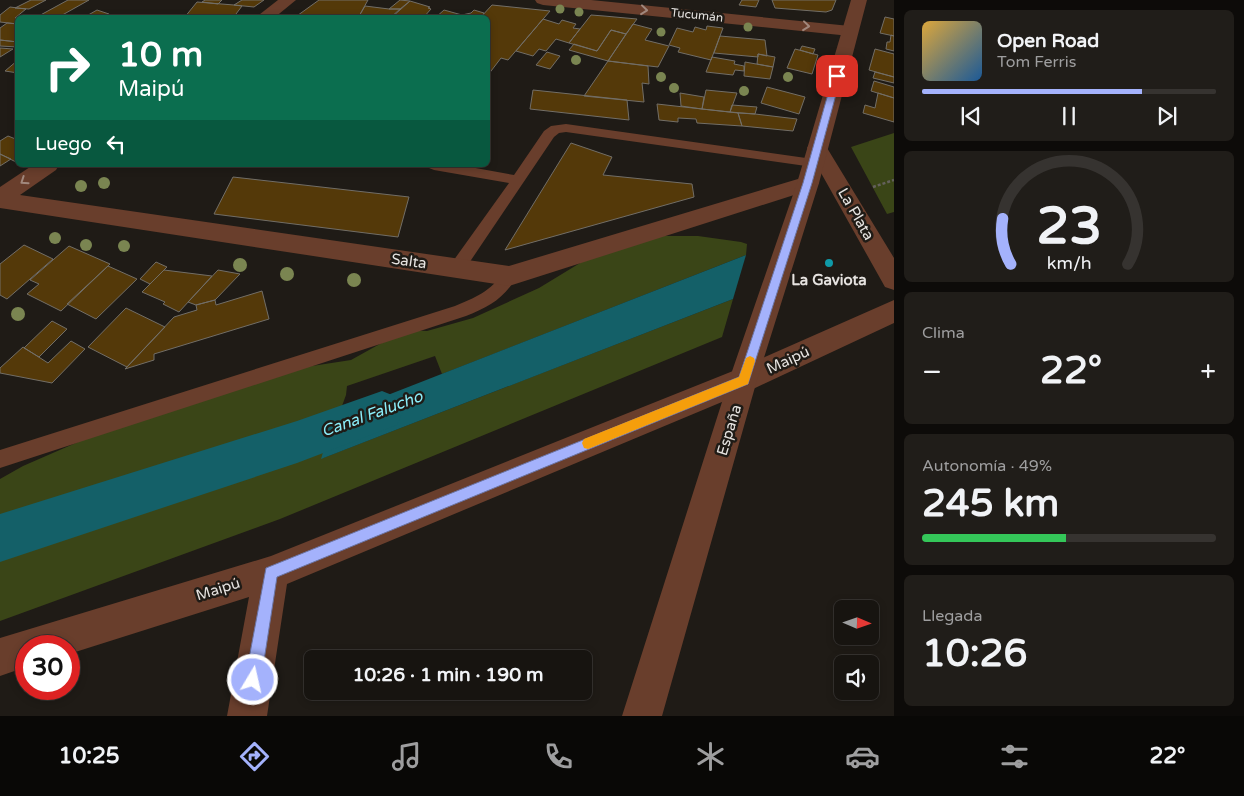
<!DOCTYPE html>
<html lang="es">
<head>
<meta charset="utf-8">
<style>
  :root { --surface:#171410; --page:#201d19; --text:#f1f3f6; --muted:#9e9e9f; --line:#363330; --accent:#a4b2fc }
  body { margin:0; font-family:"Varela Round",sans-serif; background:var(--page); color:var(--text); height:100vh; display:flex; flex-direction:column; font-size:19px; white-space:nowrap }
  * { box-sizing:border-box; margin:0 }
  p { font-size:16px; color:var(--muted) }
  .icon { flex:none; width:28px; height:28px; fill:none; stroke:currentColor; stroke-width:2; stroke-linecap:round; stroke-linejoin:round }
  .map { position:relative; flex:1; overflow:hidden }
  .panel { display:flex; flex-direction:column; gap:10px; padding:10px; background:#0d0b09; width:350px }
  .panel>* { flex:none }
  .banner { position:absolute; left:15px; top:15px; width:475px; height:152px; border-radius:8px; box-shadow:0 2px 8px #0003,0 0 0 1px var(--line); background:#0b6e4f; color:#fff; overflow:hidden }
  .needle { width:32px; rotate:92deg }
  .controls { position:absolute; left:834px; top:600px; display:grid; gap:10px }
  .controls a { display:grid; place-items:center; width:45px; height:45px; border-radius:8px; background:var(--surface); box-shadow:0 2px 8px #0003,0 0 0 1px var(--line); font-size:25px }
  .speed { position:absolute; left:15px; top:635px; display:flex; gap:10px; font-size:25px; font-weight:700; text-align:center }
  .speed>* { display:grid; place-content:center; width:65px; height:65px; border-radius:50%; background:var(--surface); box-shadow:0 2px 8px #0003,0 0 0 1px var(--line); line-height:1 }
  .speed .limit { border:8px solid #d22; background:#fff; color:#111 }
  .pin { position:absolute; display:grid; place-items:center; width:42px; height:42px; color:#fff; margin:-21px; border-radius:10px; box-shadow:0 2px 8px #0006 }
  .me { position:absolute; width:55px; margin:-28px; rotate:9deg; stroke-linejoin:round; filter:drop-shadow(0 0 4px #0008) }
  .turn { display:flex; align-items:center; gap:18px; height:105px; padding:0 20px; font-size:22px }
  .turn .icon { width:65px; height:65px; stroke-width:2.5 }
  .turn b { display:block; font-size:35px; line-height:42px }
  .then { display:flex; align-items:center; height:48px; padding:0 20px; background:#0003; gap:10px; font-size:19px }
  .big { font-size:38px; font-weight:700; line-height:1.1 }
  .panel .tile { flex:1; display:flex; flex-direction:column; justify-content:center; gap:8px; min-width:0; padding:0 18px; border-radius:8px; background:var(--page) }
  .panel .dial { align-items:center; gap:0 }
  .dial svg { height:130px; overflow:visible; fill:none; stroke:var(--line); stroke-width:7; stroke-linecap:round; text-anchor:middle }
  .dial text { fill:var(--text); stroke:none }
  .song { display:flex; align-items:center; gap:15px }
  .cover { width:60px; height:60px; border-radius:8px; background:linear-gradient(135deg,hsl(40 70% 55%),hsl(210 70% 35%)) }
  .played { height:5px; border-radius:2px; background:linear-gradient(90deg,var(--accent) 75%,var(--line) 75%) }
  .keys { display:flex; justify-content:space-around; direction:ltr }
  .heat { display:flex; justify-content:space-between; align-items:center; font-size:28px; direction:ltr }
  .charge { height:8px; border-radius:4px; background:linear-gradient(90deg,#34c759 49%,var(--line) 0) }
  .trip { position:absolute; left:304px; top:650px; width:288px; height:50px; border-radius:8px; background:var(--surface); box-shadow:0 2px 8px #0003,0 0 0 1px var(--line); font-weight:700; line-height:50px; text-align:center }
  .tab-bar { display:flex; height:80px; justify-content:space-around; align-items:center; background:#090806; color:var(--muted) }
  .tab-bar .icon { width:35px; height:35px }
  .tab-bar .selected { color:var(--accent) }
  .tab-bar b { font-size:22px; color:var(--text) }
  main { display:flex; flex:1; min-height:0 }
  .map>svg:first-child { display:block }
</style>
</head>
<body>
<main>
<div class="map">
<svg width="894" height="716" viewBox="0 0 894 716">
  <rect width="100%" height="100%" fill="#1f1b16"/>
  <path fill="#3a4517" d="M894 133V212L887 214 851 147Z
    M660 236H698L741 242 747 244 746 255 442 374 435 356 347 386 346 395 323 458 733 299 722 337 280 519 0 621V479L23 466 101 432 299 368 351 360 405 330 427 331 473 318 539 288 585 260Z"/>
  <path fill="#146068" d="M746 255 733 299 321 459 334 416Z"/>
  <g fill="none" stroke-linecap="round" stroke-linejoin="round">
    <path fill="#146068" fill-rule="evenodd" d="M382 391 397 397 403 411 397 425 297 463 0 562V514L297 421Z"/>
  </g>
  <path fill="#543909" stroke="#726e67" d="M31 0H46L29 9 15 8Z
    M68 0H89L57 18H35Z
    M205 0H222L218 4 202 2Z
    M242 0H264L254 7 234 5Z
    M319 0H368L358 18H294Z
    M400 0 410 1 400 9H389Z
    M742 0H759L756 7 739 5Z
    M772 0H836L832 10 826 12 775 8Z
    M410 1 430 7 428 8 431 9 423 18H391Z
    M197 2 234 5 242 6 233 18H184Z
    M492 5 550 11 508 60 501 58 488 75V18H480Z
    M365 6 389 9H400L390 18H358Z
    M10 7 26 9 15 18H18V24L0 22V15Z
    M97 10 109 14 104 18H83Z
    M444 10 462 15 471 13 474 10 484 13 480 18H435Z
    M591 15 604 16 637 19 626 34 611 30 597 51 569 43Z
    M885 17 894 19V36L880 33Z
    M543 19 559 24 562 20 576 24 573 28 580 29 569 43 556 39 546 51 539 49 533 56 516 51Z
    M7 23 18 24V42L0 40V28Z
    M633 24 652 29 645 40 669 46 658 67 608 61Z
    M707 26 723 28 711 60 678 52 680 48 669 45 677 28 693 32 695 27 706 30Z
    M611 30 626 34 608 61 569 50 574 44 597 51Z
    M891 35 894 36V51L886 49 887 42H890Z
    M720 36 765 40 767 56 758 54V57L714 53Z
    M0 40 18 42V47L0 46Z
    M802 46 815 49 813 54 800 50Z
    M0 48 13 49 0 57Z
    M795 49 818 55 812 74 787 68Z
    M875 49 894 54V77L869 70Z
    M547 52 560 56 550 69 536 65Z
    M758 54 775 57 773 67 757 64Z
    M712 57 735 61 734 64 744 66V71L735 70 733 75 706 72Z
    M18 60V73L5 71Z
    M608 61 648 66 649 84 642 83 644 102 584 96Z
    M745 62 773 67 770 79 744 76Z
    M875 72 894 77V83L873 78Z
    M874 81 894 87V98L871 91Z
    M767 87 805 97 799 114 761 103Z
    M533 90 627 100 629 120 530 109Z
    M706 90 737 93 730 112 702 109Z
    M680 93 704 97 702 109 681 106Z
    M878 93 894 98V122L863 113 865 105 875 108Z
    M657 104 738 113 742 126 697 123 696 119 678 118V122L659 120Z
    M732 105 757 107 755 114 730 112Z
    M738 113 755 114 797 119 793 131 742 126Z
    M8 136 18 140V163L0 154V141Z
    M571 143 612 157 603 175 692 184 694 197 505 250Z
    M0 154 11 159 0 166Z
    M233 177 409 197 398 237 214 214Z
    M24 245 53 259 7 299 0 295V264Z
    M69 246 110 264 61 311 27 294 39 284 30 280Z
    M156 262 167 267 150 284 140 279Z
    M108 266 137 279 96 319 67 304Z
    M164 270 212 276 179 312 163 304 165 302 142 292Z
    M218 270 240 274 215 300 196 305 188 302Z
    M262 291 269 319 154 354V360L125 369 174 317 197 310 196 305 215 300 216 305Z
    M126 308 165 327 127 367 88 347Z
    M52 321 67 329 39 357 24 348Z
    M71 341 85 349 52 383 0 373V368L23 347 48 363Z"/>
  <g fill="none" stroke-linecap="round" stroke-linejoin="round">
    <path stroke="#64615c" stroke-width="2.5" stroke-dasharray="3 2" stroke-linecap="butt" d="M873 187 894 180"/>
    <path fill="#693e2c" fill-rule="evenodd" d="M566 124 813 159 818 160 820 163 818 166 813 167 566 132 559 133 554 137 463 272 457 274 451 272 449 268 451 264 509 183 434 170 429 168 427 165H459L514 175 544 131 551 126Z
      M509 270 515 272 517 276C505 298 489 307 466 316L0 468V450L455 306C474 298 492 291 503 272Z"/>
    <path fill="#693e2c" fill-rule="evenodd" d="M278 0H296L274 18H255Z
      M535 0H591L850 26 856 27 858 31 856 35 850 36 543 5 537 3Z
      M817 141 824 143 894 258V290L885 287 807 148 810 143Z
      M33 165H59L56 170 20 195 509 266 808 176 816 178 819 183 816 188 509 286 0 208V187Z
      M894 300V323L753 389 287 584 267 716H227L249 597 69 654V646H26V667L0 676V638L271 556 733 371Z"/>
    <path fill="#693e2c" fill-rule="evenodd" d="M851 0H867L819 183 757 380 662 716H622L729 380 797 183Z"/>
  </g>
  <g fill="#7a8551">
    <circle cx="560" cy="9" r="4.5"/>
    <circle cx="579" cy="12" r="4.5"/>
    <circle cx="748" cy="27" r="4.5"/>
    <circle cx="661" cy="32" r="4.5"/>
    <circle cx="576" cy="60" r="5"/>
    <circle cx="661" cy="77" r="5"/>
    <circle cx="788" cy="77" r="5"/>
    <circle cx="674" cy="88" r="5"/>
    <circle cx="744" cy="91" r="5"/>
    <circle cx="104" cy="183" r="6"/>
    <circle cx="81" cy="186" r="6"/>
    <circle cx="55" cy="238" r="6"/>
    <circle cx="86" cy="245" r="6"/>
    <circle cx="124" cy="246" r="6"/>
    <circle cx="240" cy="265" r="7"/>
    <circle cx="287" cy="274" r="7"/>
    <circle cx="354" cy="280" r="7"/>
    <circle cx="18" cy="314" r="7"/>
  </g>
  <defs><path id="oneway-chevron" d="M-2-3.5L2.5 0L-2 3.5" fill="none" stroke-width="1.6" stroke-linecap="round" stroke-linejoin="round" transform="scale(1.25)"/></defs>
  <g stroke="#a1887d">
    <use href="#oneway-chevron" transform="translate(644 10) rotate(6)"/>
    <use href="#oneway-chevron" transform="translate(806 26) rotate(6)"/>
    <use href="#oneway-chevron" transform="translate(24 181) rotate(146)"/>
  </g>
  <path fill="#a4b2fc" stroke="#6b74a4" d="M837 74 841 76 812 183 748 384 277 577 261 680 259 686 253 688 248 686 245 680 266 568 739 377 803 183 833 76Z"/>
  <path fill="#f59e0b" d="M750 356 754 358 755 361 748 384 588 449 584 448 582 443 584 439 739 377 746 358Z"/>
  <circle fill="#0f9aa8" stroke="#1f1b16" stroke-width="2" cx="829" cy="263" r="5"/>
  <g text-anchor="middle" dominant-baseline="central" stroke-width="5" stroke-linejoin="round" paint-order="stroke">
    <g font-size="12" fill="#e6e3e0" stroke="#1f1b16">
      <text transform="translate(697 15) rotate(6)">Tucumán</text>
    </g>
    <g font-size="15" fill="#e6e3e0" stroke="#1f1b16">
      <text transform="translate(856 214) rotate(60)">La Plata</text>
      <text transform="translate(409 261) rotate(8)">Salta</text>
      <text transform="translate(788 360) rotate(-25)">Maipú</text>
      <text transform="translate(729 430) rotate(-73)">España</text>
      <text transform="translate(218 589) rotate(-17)">Maipú</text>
    </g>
    <g font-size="15" font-weight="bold" fill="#e6e3e0" stroke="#1f1b16">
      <text x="829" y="280">La Gaviota</text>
    </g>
    <g font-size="16" font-style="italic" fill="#8beefa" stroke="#1f1b16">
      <text transform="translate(372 414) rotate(-20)">Canal Falucho</text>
    </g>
  </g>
</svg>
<div class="controls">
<a><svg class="needle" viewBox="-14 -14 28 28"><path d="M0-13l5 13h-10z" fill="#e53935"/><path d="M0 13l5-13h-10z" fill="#9e9e9f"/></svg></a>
<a><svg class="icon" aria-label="sound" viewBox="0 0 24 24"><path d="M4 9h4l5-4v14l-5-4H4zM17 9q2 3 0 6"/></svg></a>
</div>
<div class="speed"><div class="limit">30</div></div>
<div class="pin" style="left:837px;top:76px;background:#d93025"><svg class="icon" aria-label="arrive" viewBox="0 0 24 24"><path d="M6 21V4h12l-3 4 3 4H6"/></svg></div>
<svg class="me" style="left:253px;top:680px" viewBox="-20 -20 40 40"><circle r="17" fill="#a4b2fc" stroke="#fff" stroke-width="3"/><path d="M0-11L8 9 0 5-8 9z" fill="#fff"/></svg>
<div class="trip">10:26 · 1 min · 190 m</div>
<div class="banner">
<div class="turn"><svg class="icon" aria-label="right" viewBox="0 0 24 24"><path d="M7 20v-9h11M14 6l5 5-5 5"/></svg><div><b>10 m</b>Maipú</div></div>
<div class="then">Luego<svg class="icon" aria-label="left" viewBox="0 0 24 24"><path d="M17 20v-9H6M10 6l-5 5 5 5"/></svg></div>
</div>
</div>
<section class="panel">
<div class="tile">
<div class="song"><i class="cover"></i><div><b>Open Road</b><p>Tom Ferris</p></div></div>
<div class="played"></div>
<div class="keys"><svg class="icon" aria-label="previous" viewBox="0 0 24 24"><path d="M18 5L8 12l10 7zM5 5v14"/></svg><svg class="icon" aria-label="pause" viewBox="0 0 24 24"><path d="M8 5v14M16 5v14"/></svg><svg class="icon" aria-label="next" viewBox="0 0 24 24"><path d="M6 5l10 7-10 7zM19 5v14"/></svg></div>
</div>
<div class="tile dial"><svg viewBox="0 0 100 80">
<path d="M14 69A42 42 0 1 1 86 69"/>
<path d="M14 69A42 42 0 0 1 9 41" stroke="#a4b2fc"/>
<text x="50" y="56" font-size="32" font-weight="700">23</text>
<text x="50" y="72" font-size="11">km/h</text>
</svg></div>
<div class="tile"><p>Clima</p>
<div class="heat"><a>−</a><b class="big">22°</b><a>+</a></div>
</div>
<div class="tile"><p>Autonomía · 49%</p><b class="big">245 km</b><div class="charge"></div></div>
<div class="tile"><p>Llegada</p><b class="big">10:26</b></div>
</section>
</main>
<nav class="tab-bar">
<b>10:25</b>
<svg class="icon selected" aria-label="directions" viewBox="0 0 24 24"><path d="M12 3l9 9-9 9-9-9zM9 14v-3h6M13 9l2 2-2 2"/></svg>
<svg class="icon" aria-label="music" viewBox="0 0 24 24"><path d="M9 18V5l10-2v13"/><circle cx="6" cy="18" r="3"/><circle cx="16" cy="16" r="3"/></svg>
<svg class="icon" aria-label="phone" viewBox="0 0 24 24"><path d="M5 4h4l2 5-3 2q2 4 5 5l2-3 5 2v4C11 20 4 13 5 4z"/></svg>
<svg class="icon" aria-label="climate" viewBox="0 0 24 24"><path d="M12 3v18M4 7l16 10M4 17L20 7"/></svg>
<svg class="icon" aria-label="car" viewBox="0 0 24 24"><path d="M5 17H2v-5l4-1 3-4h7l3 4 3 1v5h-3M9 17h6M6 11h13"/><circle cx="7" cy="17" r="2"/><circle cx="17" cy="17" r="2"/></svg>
<svg class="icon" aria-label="filters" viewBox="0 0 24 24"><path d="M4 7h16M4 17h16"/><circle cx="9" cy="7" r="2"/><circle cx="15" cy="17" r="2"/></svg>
<b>22°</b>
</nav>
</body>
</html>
